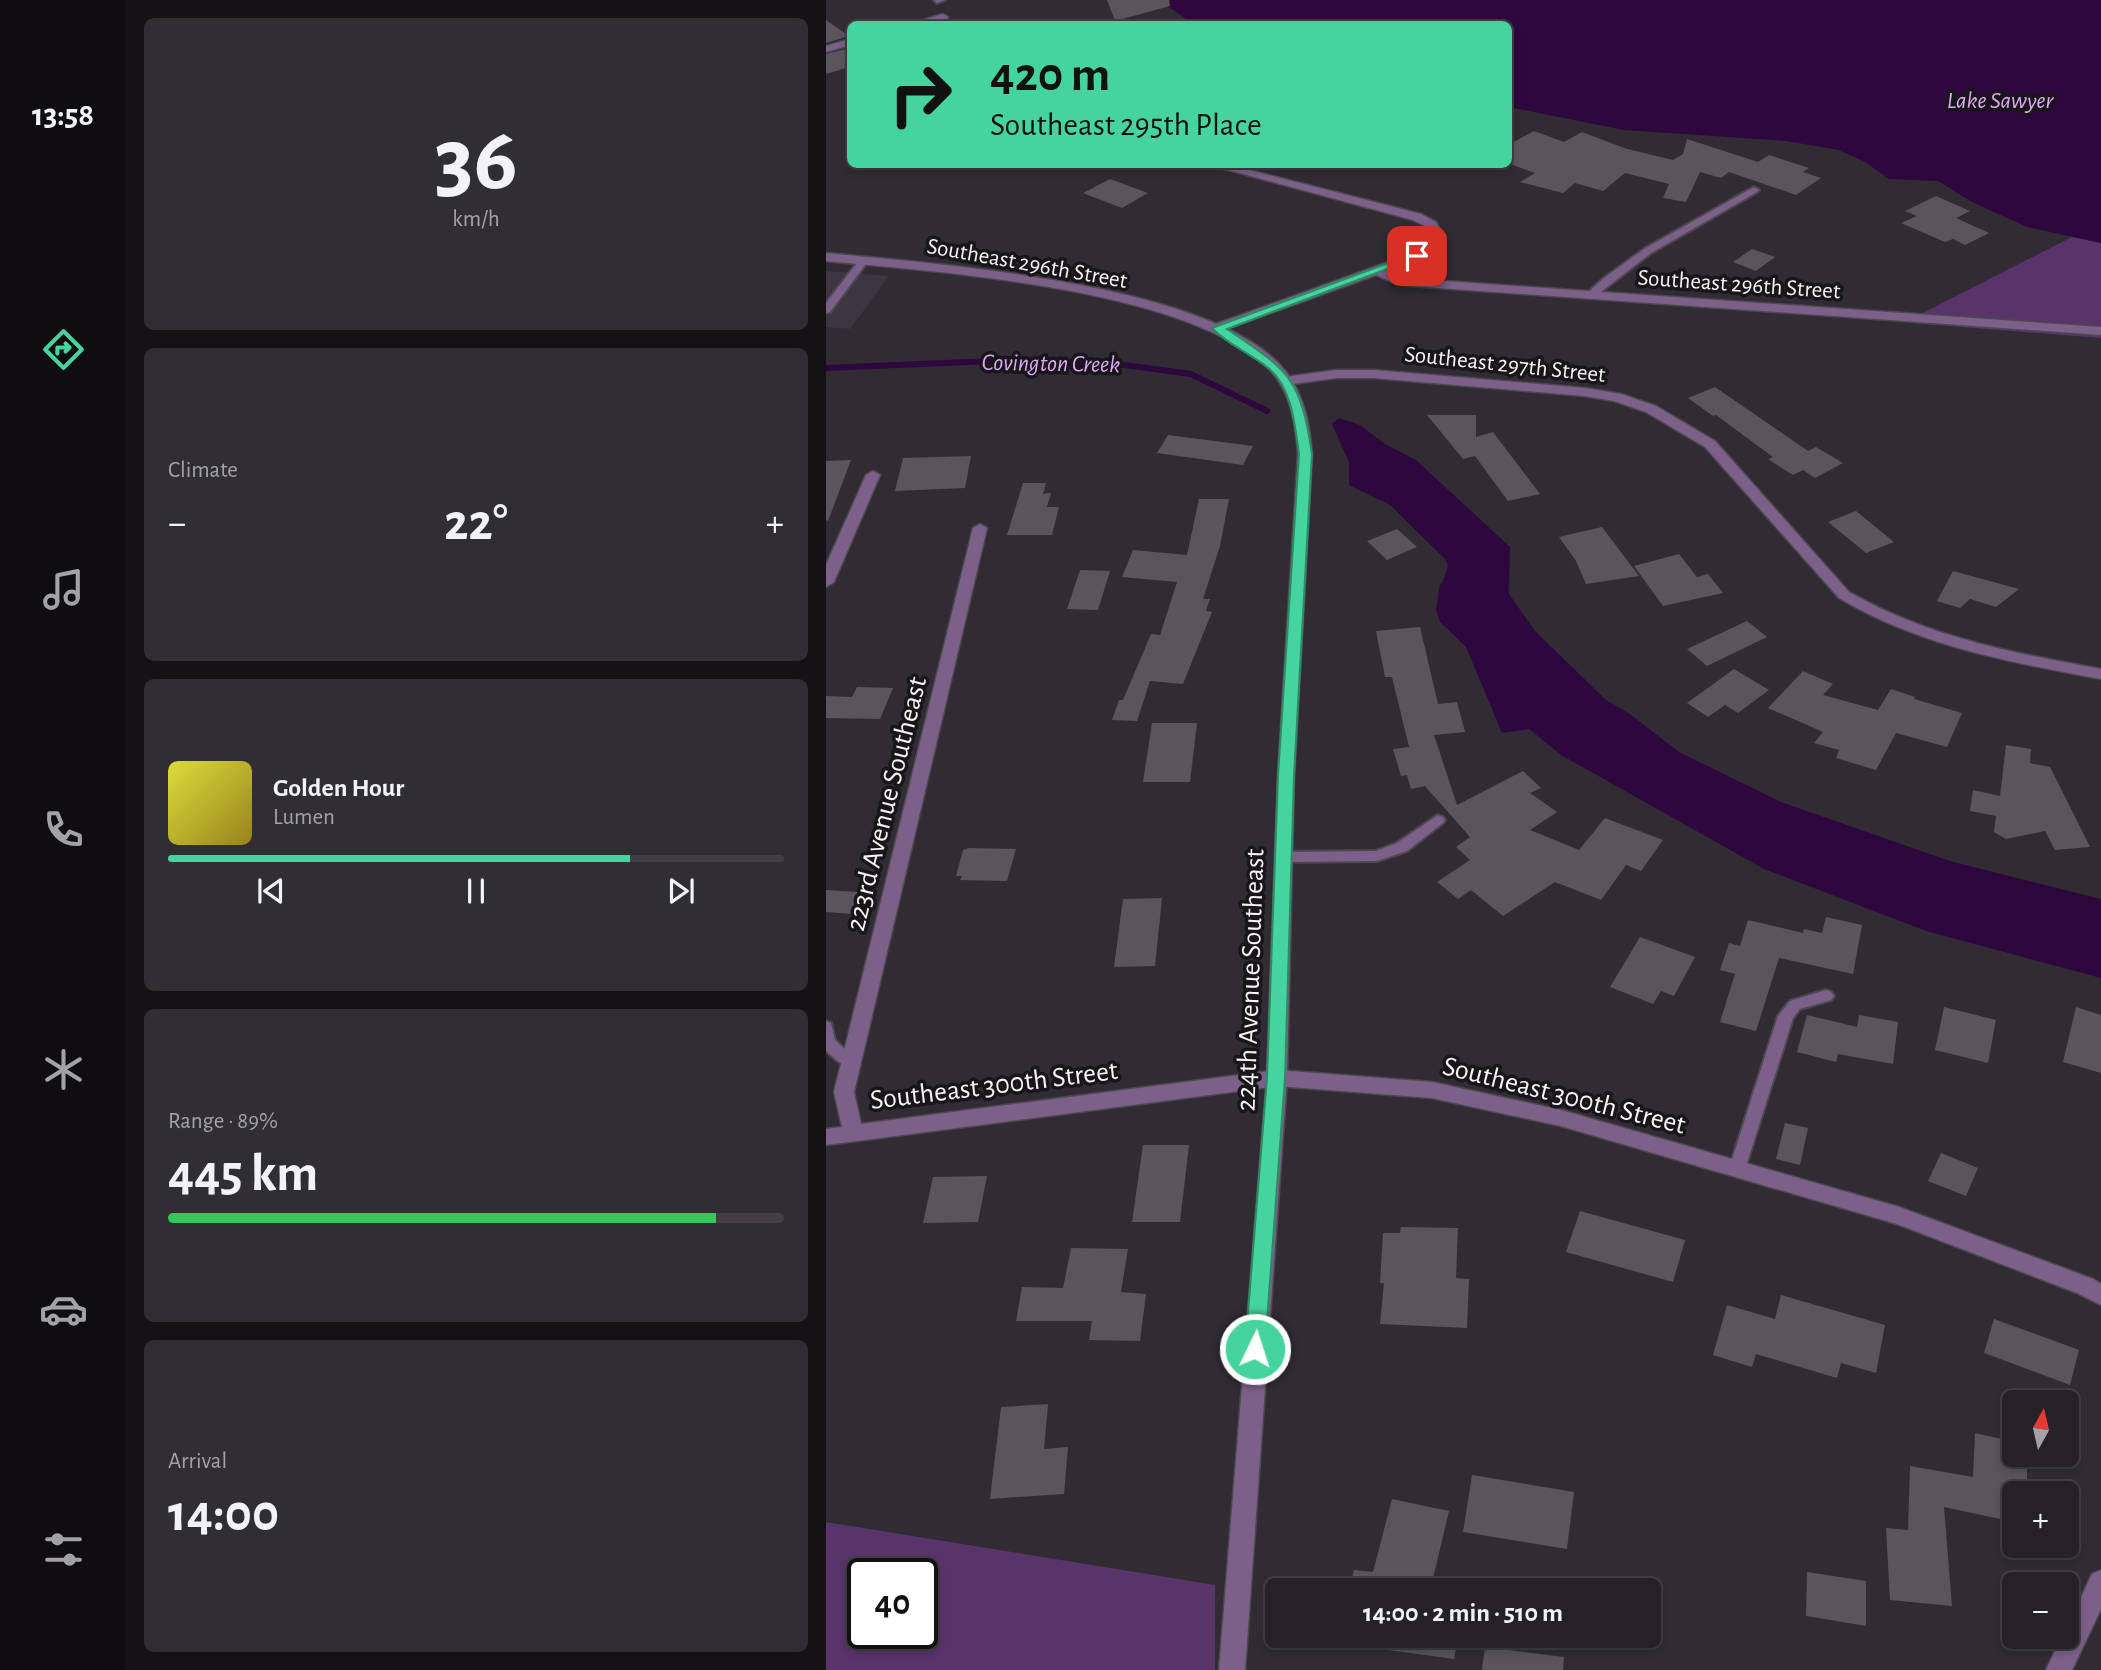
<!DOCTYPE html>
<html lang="en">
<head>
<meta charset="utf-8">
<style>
  :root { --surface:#252127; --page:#312e33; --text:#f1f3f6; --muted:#a3a3a7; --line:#423e44; --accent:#46d49e }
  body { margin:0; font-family:"Alegreya Sans",sans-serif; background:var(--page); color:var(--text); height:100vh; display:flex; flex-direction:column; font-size:26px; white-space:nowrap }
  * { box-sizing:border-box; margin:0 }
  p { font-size:23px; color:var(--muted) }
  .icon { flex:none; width:38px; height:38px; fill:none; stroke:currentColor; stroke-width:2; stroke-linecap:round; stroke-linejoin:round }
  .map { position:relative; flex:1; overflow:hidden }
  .side { display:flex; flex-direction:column; gap:18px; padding:18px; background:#141215; width:700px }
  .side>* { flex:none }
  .top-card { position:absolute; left:21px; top:21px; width:665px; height:147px; border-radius:10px; box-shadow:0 4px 10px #0003,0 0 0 2px var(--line); background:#46d49e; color:#111; overflow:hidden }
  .needle { width:46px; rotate:8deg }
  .buttons { position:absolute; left:1176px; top:1390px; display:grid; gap:14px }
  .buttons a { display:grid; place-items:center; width:77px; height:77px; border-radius:10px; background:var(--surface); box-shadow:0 4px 10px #0003,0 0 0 2px var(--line); font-size:35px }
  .speed { position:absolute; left:21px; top:1558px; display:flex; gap:14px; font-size:35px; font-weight:700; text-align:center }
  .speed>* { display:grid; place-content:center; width:91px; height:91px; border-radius:50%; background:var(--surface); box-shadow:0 4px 10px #0003,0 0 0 2px var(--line); line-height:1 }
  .speed .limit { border:4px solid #111; border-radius:10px; background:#fff; color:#111 }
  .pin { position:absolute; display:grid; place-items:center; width:60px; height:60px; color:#fff; margin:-30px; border-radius:14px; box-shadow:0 4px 10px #0006 }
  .me { position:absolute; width:77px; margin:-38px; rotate:4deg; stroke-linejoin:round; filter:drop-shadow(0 0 5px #0008) }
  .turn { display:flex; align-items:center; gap:24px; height:147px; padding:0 28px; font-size:32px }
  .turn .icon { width:91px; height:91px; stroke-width:2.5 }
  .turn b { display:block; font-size:49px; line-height:60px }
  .big { font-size:52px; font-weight:700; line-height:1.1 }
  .side .widget { flex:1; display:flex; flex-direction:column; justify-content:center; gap:10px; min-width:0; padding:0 24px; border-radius:10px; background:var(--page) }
  .side .dial { align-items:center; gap:0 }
  .dial b { font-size:91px; line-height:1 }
  .song { display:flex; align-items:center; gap:21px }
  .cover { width:84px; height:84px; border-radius:10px; background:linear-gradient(135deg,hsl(60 70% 55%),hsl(50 70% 35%)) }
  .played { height:7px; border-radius:4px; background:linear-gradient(90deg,var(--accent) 75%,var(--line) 75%) }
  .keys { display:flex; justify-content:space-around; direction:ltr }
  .heat { display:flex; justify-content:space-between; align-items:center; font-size:38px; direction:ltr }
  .charge { height:10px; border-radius:5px; background:linear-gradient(90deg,#34c759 89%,var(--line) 0) }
  .trip { position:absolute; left:439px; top:1578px; width:396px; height:70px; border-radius:10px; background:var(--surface); box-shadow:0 4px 10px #0003,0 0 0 2px var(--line); font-weight:700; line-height:70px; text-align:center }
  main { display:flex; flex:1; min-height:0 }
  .dock { display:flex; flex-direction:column; width:126px; justify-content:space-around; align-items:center; background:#0f0d10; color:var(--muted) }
  .dock .icon { width:49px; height:49px }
  .dock .current { color:var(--accent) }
  .dock b { font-size:32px; color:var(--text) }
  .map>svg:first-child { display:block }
</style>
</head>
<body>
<main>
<nav class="dock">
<b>13:58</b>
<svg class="icon current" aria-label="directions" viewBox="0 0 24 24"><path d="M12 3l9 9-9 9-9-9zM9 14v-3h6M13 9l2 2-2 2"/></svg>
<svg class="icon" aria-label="music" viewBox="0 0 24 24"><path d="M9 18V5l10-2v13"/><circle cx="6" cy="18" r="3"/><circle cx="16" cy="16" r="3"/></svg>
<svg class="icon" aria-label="phone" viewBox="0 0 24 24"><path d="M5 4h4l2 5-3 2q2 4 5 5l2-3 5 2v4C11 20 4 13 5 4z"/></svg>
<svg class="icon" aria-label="climate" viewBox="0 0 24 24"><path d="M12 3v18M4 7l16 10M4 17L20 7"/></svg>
<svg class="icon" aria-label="car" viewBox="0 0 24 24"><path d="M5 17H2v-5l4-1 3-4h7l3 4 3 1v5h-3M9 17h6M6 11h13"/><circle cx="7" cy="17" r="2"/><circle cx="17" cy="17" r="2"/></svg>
<svg class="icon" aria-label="filters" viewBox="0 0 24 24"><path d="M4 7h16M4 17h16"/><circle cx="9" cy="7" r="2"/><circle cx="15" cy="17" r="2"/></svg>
</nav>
<section class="side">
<div class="widget dial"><b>36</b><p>km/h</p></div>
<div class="widget"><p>Climate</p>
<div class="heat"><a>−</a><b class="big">22°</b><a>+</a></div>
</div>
<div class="widget">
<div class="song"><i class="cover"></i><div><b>Golden Hour</b><p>Lumen</p></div></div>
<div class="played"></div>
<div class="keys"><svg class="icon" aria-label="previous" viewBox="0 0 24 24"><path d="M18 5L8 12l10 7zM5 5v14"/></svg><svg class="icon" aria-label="pause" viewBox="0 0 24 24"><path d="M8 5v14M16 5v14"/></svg><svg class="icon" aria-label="next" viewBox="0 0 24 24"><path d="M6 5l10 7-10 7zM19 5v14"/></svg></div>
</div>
<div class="widget"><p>Range · 89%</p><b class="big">445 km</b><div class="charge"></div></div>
<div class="widget"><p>Arrival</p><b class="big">14:00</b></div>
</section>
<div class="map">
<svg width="1275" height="1670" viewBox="0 0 1275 1670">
  <rect width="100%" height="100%" fill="#312c34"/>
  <path fill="#3d3542" d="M0 271 63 276 24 329 0 327Z"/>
  <path fill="#59346b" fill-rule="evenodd" d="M1246 237 1275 243V338L1086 323 1089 317Z
    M0 1522 389 1585V1670H0ZM37 1573H96V1633H37Z"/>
  <path fill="#2e073e" d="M340 0H1275V243L1201 227 1146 202 1112 181 1063 179 1039 162 1013 150 960 141 798 130 683 107 682 24H367L339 4Z
    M513 418 534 425 559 444 590 460 684 547 683 594 709 631 780 700 804 714 853 752 955 802 1124 861 1275 899V978L1100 931 938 869 735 755 703 729 676 733 640 647 614 622 610 610 614 584 616 583 622 566 619 559 564 505 523 485V462L506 424Z"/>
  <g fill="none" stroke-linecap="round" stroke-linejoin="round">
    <path stroke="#2e073e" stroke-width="6" d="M0 368 190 360 298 365 365 374 441 411"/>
  </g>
  <path fill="#5a545d" d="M281 0H343L344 6 289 21Z
    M0 20 23 36 0 43Z
    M24 48V67L0 74V54Z
    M708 131 738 142 756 132 801 149 847 160 857 154 861 139 932 162 943 155 983 168 977 172 995 178 970 195 903 172 895 178 874 172 860 202 837 198 843 184 799 173 777 191 749 183 737 193 694 182 709 173 682 163V145Z
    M284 179 322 193 296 208 257 193Z
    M1110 196 1144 211 1130 218 1163 233 1139 245 1127 239 1119 242 1075 223 1091 216 1079 211Z
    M926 249 949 257 930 271 907 262Z
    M889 387 982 451 990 447 1017 463 989 478 977 470 967 475 942 459 947 457 890 415 887 416 862 398Z
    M601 415H650V437L667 432 714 494 682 501 649 456 637 459Z
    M342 435 427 446 417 465 331 453Z
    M145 456 139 488 69 491 77 458Z
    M25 460 2 521 0 520V461Z
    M197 483H220L217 494 225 493 221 507H233L226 535H181Z
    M373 499H403L394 546 377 599H384L380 611 386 612 357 684 324 681 311 721 286 720 293 700H297L325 634 334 635 351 582 296 577 307 550 361 555Z
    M1030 511 1068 542 1040 553 1002 522Z
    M776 527 813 576 760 584 750 561 733 537Z
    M571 529 591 547 561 560 541 541Z
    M853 554 871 577 882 574 897 593 837 606 808 566Z
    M254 570 284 571 272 610 241 609Z
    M1127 571 1193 589 1170 607 1144 599 1134 608 1111 601Z
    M921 621 941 637 881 666 861 649Z
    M594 627 612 704 631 702 639 732 608 735 631 805 697 771 715 788 704 793 731 812 704 830 753 850 779 818 837 840 815 871 800 865 775 900 729 882 677 916 645 890 632 899 611 882 644 860 630 847 644 837 599 786 585 789 581 775 575 776 567 749 583 747 566 677H559L550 631Z
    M908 669 943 690 912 713 899 705 882 717 861 703Z
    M977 671 1007 684 997 695 1052 710 1065 689 1089 697 1088 699 1136 713 1121 747 1070 733 1050 770 1010 758 1013 750 988 743 997 732 942 708Z
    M31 687 67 688 54 719 0 718V696L26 697Z
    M326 723H371L364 782H317Z
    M1180 745 1205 749 1204 763 1224 767 1264 847 1229 850 1219 831 1180 839 1168 832 1170 816 1144 811 1147 790 1174 796Z
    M143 848 190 849 181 881 134 880 136 876H130L137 850Z
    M0 890 48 893 39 915 0 912Z
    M336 898 329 966 288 967 297 899Z
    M1000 917 1036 925 1027 974 953 958 930 1031 894 1022 909 974 894 970 903 943 914 946 922 920 977 933 978 929 996 933Z
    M814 937 869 957 848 996 835 991 827 1004 784 987Z
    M1118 1007 1170 1020 1162 1063 1109 1050Z
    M1250 1007 1275 1015V1073L1237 1062Z
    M981 1015 1031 1027 1033 1015 1072 1022 1067 1064 1012 1054 1010 1062 971 1052Z
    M959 1123 982 1128 974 1165 950 1159Z
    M317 1145H363L354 1222H306Z
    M1115 1153 1152 1168 1140 1196 1102 1181Z
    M161 1176 152 1222 97 1223 107 1177Z
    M754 1211 859 1240 847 1282 740 1252Z
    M575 1227 632 1228 630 1278 643 1279 641 1328 554 1324 558 1283H554L557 1233H574Z
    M245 1248 302 1249 295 1292 320 1294 314 1341 263 1340 266 1321H190L196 1287 237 1288Z
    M955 1295 1059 1325 1050 1373 1015 1363 1011 1378 930 1354 926 1367 887 1355 901 1305 949 1319Z
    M1168 1319 1253 1350 1244 1385 1158 1353Z
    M222 1404 218 1449 242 1447 238 1494 164 1499 175 1407Z
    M1149 1433 1188 1442V1454H1201V1493H1188V1522L1118 1507 1126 1606 1064 1600 1060 1528 1082 1530 1084 1466 1147 1477Z
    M646 1475 748 1492 741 1549 637 1532Z
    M566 1499 623 1511 604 1591H523L528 1570 547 1572Z
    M981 1572 1040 1581V1626L980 1616Z
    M556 1636H632L628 1659 555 1649Z
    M659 1647 738 1657 737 1670H656Z"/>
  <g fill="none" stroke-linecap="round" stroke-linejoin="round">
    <defs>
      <path id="service" d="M108 0H119L111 3Z
        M928 187 933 190 931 192 825 253 767 298 758 296 778 278 818 249Z
        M34 259 42 261 4 312 0 313V303Z
        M612 815 617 817 619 820 617 823 581 851 551 861 458 862 451 857 458 852 550 851 571 843Z
        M1000 990 1005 992 1008 996 1005 1000 974 1009 967 1018 919 1169 917 1174 911 1176 905 1174 903 1169 952 1016 964 1001Z
        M0 1021 5 1023 9 1040 33 1062 31 1066C19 1070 9 1058 0 1051Z"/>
      <path id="minor" d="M117 14 122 17 121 19 98 24H83Z
        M24 39V45L0 52V46Z
        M380 164H400L595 214 610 222 619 239 607 253 561 271 576 278 1275 327V335L584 286 570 284 550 275 392 332 387 331V325L587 253 599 247 607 239 601 227 587 220Z
        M510 370H548L759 388 795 394 830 406 889 441 1023 592C1102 637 1187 653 1275 669V679C1183 662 1094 646 1013 598L879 447 820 412 788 401 759 396 548 378H510L459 385 452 381 459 377Z
        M47 471 54 475 8 582 0 587V565L40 475Z
        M154 524 161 528 28 1092 35 1124 451 1070 606 1082 735 1110 1073 1207 1267 1279 1275 1284V1305L1251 1293 1071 1224 735 1126 606 1098 451 1086 0 1145V1129L16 1127 8 1092 147 528Z
        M1275 1570V1609L1246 1670H1220L1236 1636H1241V1627L1266 1574Z"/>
      <path id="tertiary" d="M0 253C111 264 378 283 454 365 477 389 484 423 486 454L468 776 461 1078 419 1670H393L441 1078 452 776 472 454C470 426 465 391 444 370 362 288 114 272 0 261Z"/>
    </defs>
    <use href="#service" stroke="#4d484f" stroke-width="4"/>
    <use href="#minor" stroke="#4d484f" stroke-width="3"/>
    <use href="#tertiary" stroke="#4d484f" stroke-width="3"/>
    <use href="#service" fill="#7c608a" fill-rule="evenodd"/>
    <use href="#minor" fill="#7c608a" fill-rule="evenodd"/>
    <use href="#tertiary" fill="#7c608a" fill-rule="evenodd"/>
  </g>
  <path fill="#46d49e" stroke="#2e8a67" stroke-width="2" d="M587 254 596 256 401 329C463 371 474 376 486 454L468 776 459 1078 439 1349 436 1356 429 1359 422 1356 419 1349 441 1078 452 776 473 454C469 425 466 386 441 367 423 353 401 344 386 328Z"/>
  <g text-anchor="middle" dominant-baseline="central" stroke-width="7" stroke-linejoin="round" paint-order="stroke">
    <g font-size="23" fill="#f7f3f8" stroke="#181619">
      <text transform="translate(201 264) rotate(10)">Southeast 296th Street</text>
      <text transform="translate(913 285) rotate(4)">Southeast 296th Street</text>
      <text transform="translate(679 365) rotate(6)">Southeast 297th Street</text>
    </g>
    <g font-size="24" font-style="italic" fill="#dfa7fb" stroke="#181619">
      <text x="1174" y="101">Lake Sawyer</text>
      <text transform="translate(225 364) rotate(1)">Covington Creek</text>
    </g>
    <g font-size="28" fill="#f7f3f8" stroke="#181619">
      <text transform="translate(61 804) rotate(-76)">223rd Avenue Southeast</text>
      <text transform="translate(425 980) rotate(-88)">224th Avenue Southeast</text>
      <text transform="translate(168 1086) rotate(-7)">Southeast 300th Street</text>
      <text transform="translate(738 1096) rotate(14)">Southeast 300th Street</text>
    </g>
  </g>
</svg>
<div class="buttons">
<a><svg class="needle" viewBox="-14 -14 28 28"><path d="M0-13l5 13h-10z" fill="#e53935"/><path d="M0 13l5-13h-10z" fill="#a3a3a7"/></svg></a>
<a>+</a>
<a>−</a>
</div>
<div class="speed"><div class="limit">40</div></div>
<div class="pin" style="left:591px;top:256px;background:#d93025"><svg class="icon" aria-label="arrive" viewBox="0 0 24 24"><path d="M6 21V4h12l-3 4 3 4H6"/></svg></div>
<svg class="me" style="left:429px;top:1349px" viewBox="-20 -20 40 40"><circle r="17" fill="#46d49e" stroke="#fff" stroke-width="3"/><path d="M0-11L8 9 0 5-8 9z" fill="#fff"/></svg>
<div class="trip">14:00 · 2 min · 510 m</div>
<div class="top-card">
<div class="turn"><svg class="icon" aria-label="right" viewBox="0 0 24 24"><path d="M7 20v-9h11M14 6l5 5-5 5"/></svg><div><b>420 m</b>Southeast 295th Place</div></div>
</div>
</div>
</main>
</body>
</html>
